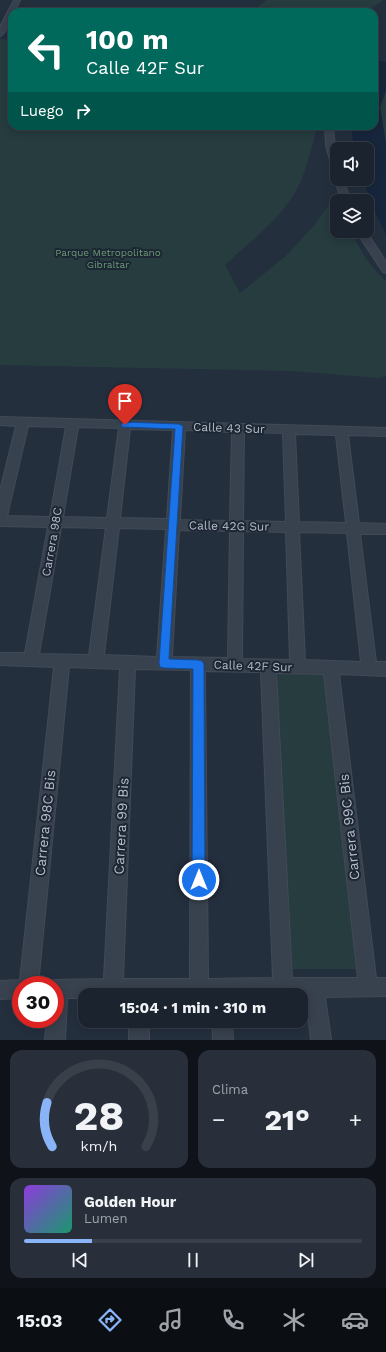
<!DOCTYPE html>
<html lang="es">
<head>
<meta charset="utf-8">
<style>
  :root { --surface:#1b232e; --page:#282f3a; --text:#f1f3f6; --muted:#a0a4aa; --line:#39404a; --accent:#8ab4f8 }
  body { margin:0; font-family:"Work Sans",sans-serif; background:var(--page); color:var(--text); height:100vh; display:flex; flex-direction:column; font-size:15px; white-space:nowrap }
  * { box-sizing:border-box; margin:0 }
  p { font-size:13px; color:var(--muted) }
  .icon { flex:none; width:22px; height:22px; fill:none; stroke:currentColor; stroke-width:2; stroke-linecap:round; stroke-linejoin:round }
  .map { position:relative; height:1040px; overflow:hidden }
  .drawer { display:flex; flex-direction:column; gap:10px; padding:10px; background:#0f1319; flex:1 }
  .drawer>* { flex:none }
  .guide { position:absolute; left:8px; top:8px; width:370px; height:122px; border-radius:12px; box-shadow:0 2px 10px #0003,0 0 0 1px var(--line); background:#00695c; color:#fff; overflow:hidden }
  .tools { position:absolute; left:330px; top:142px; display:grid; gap:8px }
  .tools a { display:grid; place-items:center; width:44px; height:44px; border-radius:8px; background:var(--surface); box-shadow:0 2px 10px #0003,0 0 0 1px var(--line); font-size:20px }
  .speed { position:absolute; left:12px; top:976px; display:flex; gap:8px; font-size:20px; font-weight:700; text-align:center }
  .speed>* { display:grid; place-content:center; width:52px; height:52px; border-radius:50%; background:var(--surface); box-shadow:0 2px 10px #0003,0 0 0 1px var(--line); line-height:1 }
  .speed .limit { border:6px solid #d22; background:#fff; color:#111 }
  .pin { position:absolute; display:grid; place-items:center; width:34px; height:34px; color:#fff; margin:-41px -17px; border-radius:50% 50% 50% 0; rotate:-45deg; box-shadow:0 0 4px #0007 }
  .pin .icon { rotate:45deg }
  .me { position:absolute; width:44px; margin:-22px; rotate:0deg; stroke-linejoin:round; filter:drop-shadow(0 0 3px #0008) }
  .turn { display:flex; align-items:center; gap:14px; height:84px; padding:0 12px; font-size:18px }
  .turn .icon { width:52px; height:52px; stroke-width:2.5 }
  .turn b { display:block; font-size:28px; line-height:34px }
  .then { display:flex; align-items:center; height:38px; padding:0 12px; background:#0003; gap:8px; font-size:15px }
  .big { font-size:30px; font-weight:700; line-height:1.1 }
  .drawer .widget { flex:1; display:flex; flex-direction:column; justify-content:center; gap:6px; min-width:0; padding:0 14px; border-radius:12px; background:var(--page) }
  .drawer .dial { align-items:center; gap:0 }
  .dial svg { height:104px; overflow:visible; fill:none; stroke:var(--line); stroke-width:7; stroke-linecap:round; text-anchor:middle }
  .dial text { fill:var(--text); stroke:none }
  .song { display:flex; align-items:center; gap:12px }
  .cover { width:48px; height:48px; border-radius:6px; background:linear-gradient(135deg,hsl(270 70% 55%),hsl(160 70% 35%)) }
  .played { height:4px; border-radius:2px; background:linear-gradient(90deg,var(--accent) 20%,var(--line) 20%) }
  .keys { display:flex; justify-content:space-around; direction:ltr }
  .heat { display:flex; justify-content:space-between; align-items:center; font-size:22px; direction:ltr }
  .drawer .tiles { flex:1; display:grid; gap:10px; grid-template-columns:1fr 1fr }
  .widget:last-child { grid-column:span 2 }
  .trip { position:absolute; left:78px; top:988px; width:230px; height:40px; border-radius:12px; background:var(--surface); box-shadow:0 2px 10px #0003,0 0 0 1px var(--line); font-weight:700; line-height:40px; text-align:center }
  .dock { display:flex; height:64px; justify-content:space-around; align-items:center; background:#0b0e12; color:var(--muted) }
  .dock .icon { width:28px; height:28px }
  .dock .on { color:var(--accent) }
  .dock b { font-size:18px; color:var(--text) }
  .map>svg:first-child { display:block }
</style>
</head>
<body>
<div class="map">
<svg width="386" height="1040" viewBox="0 0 386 1040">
  <rect width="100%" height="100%" fill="#242f3e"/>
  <path fill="#263c3f" d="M267 0H383L367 12H250Z
    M0 39 12 40V126H318C312 144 306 172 298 187 281 220 251 240 225 265L240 293 288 254 316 223 337 193 340 201H337V231H352C359 250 371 268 386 281V376L379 378 291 371 0 365Z
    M386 90V144L380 107Z
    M274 673 328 674 359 969H292Z"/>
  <path fill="#17263c" d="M374 60 386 62V90L380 107 386 144V235L370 201 363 179H367V149H354L351 126H374Z"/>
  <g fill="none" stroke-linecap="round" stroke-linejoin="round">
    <defs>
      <path id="street" d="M14 0H20L14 12H12C12 19 6 33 0 36V27Z
        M325 126H333C334 142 337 157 337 174L333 171 326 146Z
        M337 177V179H343L351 201H341L335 179Z
        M356 231H366L386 262V273L383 272Z
        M0 417 386 428V436L348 435 359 523 386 524V534H360L376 662H386V676L339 674 376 978H386V996L325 997 331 1040H311L306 997H301V995H85V998H67L65 1040H45L47 1019H55V985H47L48 982 55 980 104 979 120 669 69 667 38 985H21V998L0 999V981L20 980 54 667 0 665V653H25L48 527 0 526V491L16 426 0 425ZM28 426 66 427 50 517 7 516ZM78 427 119 428 107 518 63 517ZM130 429 173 430 167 519 120 518ZM185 430 232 432 230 521 180 520ZM244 432 283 433 286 522 243 521ZM295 434 336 435 346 523 299 522ZM61 527 106 528 89 655 39 654ZM119 528 166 529 157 657 104 655ZM179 530 230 531 228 658 172 657ZM243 531 286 532 290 660 242 659ZM299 532 347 533 361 662 305 660ZM135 669 191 670 190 979H123ZM205 671 261 672 273 978 208 979ZM276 673 324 674 358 978H292Z
        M129 1021H149V1040H129Z
        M212 1021H232L233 1040H213Z"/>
    </defs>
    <use href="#street" stroke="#414a57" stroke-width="2"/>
    <use href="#street" fill="#38414e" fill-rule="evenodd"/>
  </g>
  <path fill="#1a73e8" stroke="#114b97" d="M125 422 179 424 183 426 169 659 198 660 202 661 204 664 205 880 203 884 199 886 194 884 192 880 193 669 164 668 160 667 159 663 175 429 122 427 121 425 122 423Z"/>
  <g text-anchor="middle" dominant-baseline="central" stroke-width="4" stroke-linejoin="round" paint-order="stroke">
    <g font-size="10" fill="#6b9a76" stroke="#1d2633">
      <text x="108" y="252">Parque Metropolitano<tspan x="108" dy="12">Gibraltar</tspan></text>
    </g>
    <g font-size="12" fill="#b4bcc9" stroke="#1d2633">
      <text transform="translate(229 428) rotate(2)">Calle 43 Sur</text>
      <text transform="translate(229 526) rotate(1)">Calle 42G Sur</text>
      <text transform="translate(52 542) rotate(-80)">Carrera 98C</text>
      <text transform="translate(253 666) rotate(2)">Calle 42F Sur</text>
    </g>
    <g font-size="14" fill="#b4bcc9" stroke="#1d2633">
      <text transform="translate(45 823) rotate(-84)">Carrera 98C Bis</text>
      <text transform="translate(121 826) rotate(-87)">Carrera 99 Bis</text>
      <text transform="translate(349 827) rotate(-96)">Carrera 99C Bis</text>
    </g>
  </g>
</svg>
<div class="tools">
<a><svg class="icon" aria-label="sound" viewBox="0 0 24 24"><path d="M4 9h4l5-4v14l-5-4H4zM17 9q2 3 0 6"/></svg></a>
<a><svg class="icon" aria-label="layers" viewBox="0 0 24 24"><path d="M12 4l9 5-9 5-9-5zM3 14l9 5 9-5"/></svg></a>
</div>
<div class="speed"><div class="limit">30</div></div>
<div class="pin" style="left:125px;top:425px;background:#d93025"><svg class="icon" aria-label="arrive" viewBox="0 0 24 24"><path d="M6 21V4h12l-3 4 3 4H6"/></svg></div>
<svg class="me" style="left:199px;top:880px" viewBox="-20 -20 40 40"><circle r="17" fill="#1a73e8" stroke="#fff" stroke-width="3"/><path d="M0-11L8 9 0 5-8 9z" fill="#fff"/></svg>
<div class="trip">15:04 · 1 min · 310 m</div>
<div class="guide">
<div class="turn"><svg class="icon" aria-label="left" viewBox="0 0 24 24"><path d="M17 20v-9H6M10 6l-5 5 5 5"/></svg><div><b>100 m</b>Calle 42F Sur</div></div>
<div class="then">Luego<svg class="icon" aria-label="right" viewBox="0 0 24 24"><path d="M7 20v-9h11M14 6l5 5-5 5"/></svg></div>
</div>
</div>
<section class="drawer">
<div class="tiles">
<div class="widget dial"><svg viewBox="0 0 100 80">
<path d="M14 69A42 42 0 1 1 86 69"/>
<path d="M14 69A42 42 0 0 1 10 35" stroke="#8ab4f8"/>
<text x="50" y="56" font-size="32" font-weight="700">28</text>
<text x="50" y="72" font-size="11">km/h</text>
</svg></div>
<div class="widget"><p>Clima</p>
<div class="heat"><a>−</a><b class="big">21°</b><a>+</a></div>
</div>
<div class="widget">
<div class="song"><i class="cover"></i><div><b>Golden Hour</b><p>Lumen</p></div></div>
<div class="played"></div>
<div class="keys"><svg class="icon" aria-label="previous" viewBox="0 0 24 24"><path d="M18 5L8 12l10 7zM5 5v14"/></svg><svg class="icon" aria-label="pause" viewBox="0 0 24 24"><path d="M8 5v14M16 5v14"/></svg><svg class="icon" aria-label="next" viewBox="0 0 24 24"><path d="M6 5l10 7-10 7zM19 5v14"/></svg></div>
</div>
</div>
</section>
<nav class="dock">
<b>15:03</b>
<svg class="icon on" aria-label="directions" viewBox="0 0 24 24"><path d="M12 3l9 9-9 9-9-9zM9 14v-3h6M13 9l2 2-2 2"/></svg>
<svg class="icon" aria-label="music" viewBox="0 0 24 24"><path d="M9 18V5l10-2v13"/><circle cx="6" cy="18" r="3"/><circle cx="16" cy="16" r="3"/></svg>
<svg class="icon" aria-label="phone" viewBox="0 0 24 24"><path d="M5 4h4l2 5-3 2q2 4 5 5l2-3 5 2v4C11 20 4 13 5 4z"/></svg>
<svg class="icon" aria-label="climate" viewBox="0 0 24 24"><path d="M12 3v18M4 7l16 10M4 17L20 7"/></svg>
<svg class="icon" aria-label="car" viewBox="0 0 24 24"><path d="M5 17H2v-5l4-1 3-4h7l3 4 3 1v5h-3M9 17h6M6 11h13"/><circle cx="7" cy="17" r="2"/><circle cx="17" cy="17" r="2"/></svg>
</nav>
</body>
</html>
